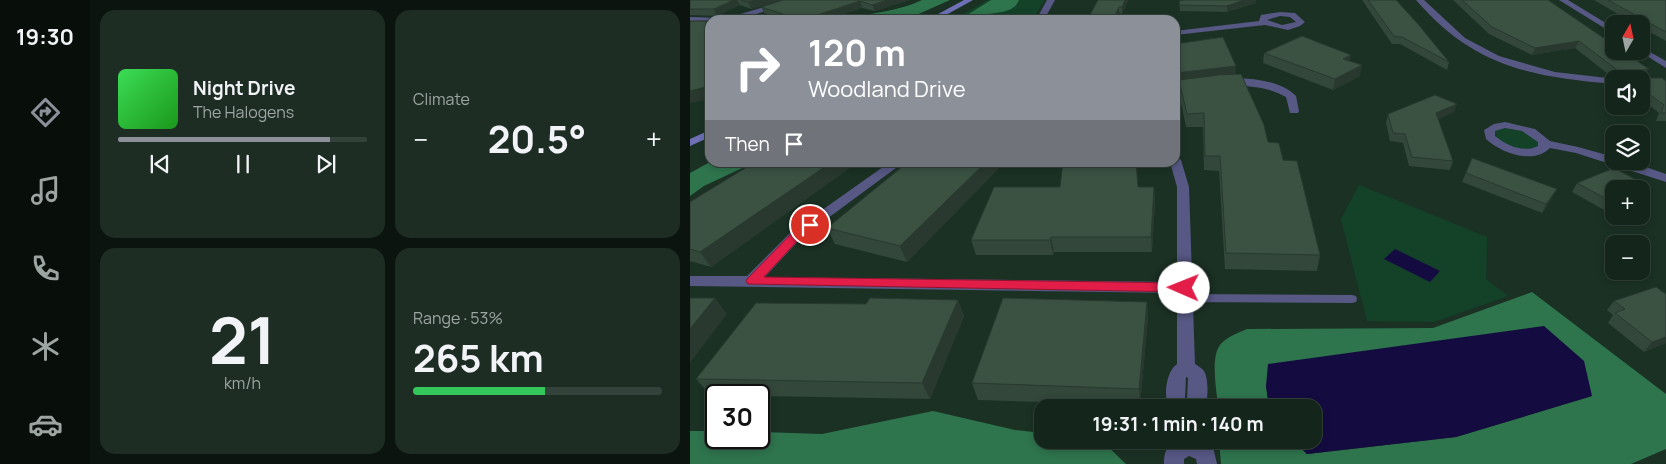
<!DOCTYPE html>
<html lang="en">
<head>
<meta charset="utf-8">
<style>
  :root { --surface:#14251b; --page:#1d2d24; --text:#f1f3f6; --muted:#9da5a3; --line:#33423a; --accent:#8c9099 }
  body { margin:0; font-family:Manrope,sans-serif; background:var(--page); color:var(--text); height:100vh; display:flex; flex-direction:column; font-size:19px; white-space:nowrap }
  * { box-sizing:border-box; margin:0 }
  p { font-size:16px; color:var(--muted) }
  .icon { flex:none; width:28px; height:28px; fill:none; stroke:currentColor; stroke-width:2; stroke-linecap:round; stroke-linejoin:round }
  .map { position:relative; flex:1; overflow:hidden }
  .sheet { display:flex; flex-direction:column; gap:10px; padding:10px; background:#0b140f; width:600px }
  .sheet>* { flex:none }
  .hud { position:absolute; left:15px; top:15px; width:475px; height:152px; border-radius:15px; box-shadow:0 2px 8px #0003,0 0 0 1px var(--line); background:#8c9099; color:#fff; overflow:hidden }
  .needle { width:32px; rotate:9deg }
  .tools { position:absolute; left:915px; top:15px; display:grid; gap:10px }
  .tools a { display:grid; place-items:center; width:45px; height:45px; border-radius:10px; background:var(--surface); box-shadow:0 2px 8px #0003,0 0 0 1px var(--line); font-size:25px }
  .speed { position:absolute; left:15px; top:384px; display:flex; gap:10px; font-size:25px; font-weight:700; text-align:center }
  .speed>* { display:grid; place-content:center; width:65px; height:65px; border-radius:50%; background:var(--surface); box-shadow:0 2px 8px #0003,0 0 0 1px var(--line); line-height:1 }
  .speed .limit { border:2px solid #111; border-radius:8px; background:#fff; color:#111 }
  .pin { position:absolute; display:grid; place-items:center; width:42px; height:42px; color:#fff; margin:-21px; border:2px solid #fff; border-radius:50%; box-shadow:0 1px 5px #0007 }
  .me { position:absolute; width:55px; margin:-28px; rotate:271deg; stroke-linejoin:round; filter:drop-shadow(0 0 4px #0008) }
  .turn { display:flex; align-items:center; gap:18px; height:105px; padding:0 20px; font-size:22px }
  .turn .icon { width:65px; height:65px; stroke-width:2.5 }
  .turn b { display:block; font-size:35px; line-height:42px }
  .then { display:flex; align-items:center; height:48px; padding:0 20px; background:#0003; gap:10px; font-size:19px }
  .big { font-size:38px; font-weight:700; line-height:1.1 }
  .sheet .widget { flex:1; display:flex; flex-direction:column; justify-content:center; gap:8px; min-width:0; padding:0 18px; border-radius:15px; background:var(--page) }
  .sheet .dial { align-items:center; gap:0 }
  .dial b { font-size:65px; line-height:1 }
  .song { display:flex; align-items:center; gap:15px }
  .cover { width:60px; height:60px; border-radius:8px; background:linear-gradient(135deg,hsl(130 70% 55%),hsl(120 70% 35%)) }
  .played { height:5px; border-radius:2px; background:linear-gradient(90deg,var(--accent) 85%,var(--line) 85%) }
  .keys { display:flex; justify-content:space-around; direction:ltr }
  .heat { display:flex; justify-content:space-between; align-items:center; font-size:28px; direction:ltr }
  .charge { height:8px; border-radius:4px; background:linear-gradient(90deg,#34c759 53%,var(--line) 0) }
  .sheet .tiles { flex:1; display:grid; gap:10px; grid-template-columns:repeat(2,1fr) }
  .trip { position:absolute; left:344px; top:399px; width:288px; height:50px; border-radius:15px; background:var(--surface); box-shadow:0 2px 8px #0003,0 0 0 1px var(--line); font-weight:700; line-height:50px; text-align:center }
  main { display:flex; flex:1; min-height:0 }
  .tab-bar { display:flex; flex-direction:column; width:90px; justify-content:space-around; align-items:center; background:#080f0b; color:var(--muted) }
  .tab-bar .icon { width:35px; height:35px }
  .tab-bar .active { color:var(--accent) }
  .tab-bar b { font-size:22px; color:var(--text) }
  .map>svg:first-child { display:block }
</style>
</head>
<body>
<main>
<nav class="tab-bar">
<b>19:30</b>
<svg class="icon active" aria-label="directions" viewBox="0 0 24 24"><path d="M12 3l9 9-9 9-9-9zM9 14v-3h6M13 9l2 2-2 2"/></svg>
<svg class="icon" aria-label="music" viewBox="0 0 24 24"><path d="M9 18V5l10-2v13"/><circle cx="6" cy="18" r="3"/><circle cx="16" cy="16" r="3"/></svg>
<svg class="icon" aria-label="phone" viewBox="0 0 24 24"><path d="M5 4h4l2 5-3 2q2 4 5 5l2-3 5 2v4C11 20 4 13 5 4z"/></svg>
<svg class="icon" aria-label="climate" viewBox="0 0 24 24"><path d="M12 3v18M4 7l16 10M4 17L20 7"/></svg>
<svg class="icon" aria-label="car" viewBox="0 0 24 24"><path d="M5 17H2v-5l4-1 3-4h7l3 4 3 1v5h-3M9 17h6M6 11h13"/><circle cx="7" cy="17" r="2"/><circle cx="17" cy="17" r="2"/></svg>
</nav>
<section class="sheet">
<div class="tiles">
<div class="widget">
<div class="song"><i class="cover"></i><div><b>Night Drive</b><p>The Halogens</p></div></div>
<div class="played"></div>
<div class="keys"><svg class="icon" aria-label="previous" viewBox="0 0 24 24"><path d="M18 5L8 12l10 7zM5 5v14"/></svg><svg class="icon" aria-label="pause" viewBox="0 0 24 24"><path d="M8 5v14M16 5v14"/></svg><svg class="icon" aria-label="next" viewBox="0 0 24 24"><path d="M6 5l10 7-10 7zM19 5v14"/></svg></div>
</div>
<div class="widget"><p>Climate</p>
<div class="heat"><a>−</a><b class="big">20.5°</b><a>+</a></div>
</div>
<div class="widget dial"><b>21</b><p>km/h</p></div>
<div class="widget"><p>Range · 53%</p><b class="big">265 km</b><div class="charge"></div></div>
</div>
</section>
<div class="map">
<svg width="976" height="464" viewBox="0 0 976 464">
  <rect width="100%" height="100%" fill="#1b3124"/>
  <path fill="#134229" d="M298 0H355L342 20H262Z
    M815 125 851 137 850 150 817 148 799 130Z
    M669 185 797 237 796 279 818 296 744 322 677 321 651 219Z"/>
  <path fill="#2e744d" d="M232 0H260L215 20H155C181 12 208 12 232 0Z
    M301 0H329C324 14 305 12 293 15 284 17 278 20 269 20Z
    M20 162 63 163 14 186 0 196V173Z
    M842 292 976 394V449L941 464H531L529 440H603L617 454 766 437 902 396 576 386 579 407H528C527 392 520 358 530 345 536 337 548 333 557 329L743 328Z
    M243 411 325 430 352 433V440H411L436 464H0V431H26V438H69V432L132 434Z"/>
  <path fill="#140b40" d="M705 249 750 271 740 282 694 259Z
    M854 326 894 361 902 396 766 437 617 454 603 440H622V408L579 407 576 386 578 364Z"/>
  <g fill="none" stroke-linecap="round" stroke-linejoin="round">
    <path fill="#575884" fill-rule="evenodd" d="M494 294 662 295 666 296 667 299 666 302 662 303 494 302 490 301 489 298 490 295Z"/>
    <path fill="#575884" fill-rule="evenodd" d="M98 0H109L48 20 0 21V17L37 18Z
      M357 0H365L354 20H346Z
      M726 0H734L775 38 809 56 865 72 926 79H924V84C840 77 783 66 726 0Z
      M869 0H878L924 28V34Z
      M590 12 605 13 615 22 610 26 598 30 575 25 485 35V31L569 21 571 15ZM590 16 600 17 606 22 592 25 577 20Z
      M951 47 976 61V68L949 51H951Z
      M535 78C557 78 589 79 606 96L609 111 608 113H600L596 97C573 84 556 88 532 83V79Z
      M507 82 512 85 510 87 485 92V86Z
      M815 122 845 129 860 141 888 147 924 157V161H938L976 174V182L886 153 860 148C843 165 811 153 796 139L794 130 804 124ZM815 128 832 131 848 142V146C834 153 817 146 805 136V131Z
      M485 156 491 160 499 187 505 364C508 366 512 368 514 371 519 379 518 400 515 408H479C473 395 476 372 487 364V293L0 286V276H57L101 232 200 162H214L111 238 75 277 487 282V187L480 162H485ZM496 377 498 378 497 400 495 399Z
      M488 440H508L523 447 527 464H507L506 459 499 456 494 459V464H474C474 450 477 447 488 440Z"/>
    <path fill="#6f70b5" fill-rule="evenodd" d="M274 0H283L247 20H237Z
      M20 130V137L0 146V139Z"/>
  </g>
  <path fill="#33473a" d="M0 0H92L61 9 50 5 27 16 0 15Z
    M93 0H219L185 11 172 8 134 20H95L74 13 71 7Z
    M408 0H438L432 14 429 13Z
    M672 0H706L759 62 757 70 710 44H702Z
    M763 0H858L955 77 954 78 976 81V121H966L969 113 951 99V79H927V78L922 77 885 48 842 55 799 34Z
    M904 0H976V41L951 27V24H945Z
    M489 1 566 3 537 12 490 11Z
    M485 44 546 75 578 142 593 160 630 255 627 271 535 269 529 171 514 170 513 127H496L489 93V84H486L485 78Z
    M574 53 660 61 670 76 643 90 573 63Z
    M764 112 748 119 763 161 760 170 719 166 713 143 700 141 696 123 698 114Z
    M782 158 862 198 852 213 772 182Z
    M65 162H168L21 267 0 261V202Z
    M218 162H315L217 262 145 244 137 228Z
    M887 183 958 186 952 195 916 211 882 192Z
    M448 187H464L465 202 462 252H364L363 255H286L281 240Z
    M976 294V343L954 352 918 323 923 315 917 310 924 301Z
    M268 300 274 316 240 399 69 396V395H20L6 379 176 304Z
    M457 302 458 318 450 405 288 400 282 383Z"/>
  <path fill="#29392f" d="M44 0H47L50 5 27 16 24 9Z
    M67 0H92L61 9 58 2Z
    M197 0H219L185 11 182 5Z
    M435 0H438L432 14V7Z
    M554 0H566V3L537 12V6Z
    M170 1 172 8 134 20H112Z
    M429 7V13L426 20H423Z
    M16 21 20 29V76Z
    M889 41 885 48 842 55 845 48Z
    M661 55 659 65 653 59Z
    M672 65 670 76 643 90 645 79Z
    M546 66 545 77 489 80V84H486V73Z
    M959 69 955 77 948 78 952 70Z
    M20 86V99L0 103V91Z
    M767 104 764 112 743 122 746 113Z
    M142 162H168L21 267 10 252Z
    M296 162H315L217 262 210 246Z
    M958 186 952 195H951V189Z
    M464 187 465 202 462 252 461 237Z
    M867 189 862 198 852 213 856 204Z
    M924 201V207L916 211 922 202Z
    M361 237 364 252 363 255 360 240Z
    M25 298 37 314 0 363V329Z
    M268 300 274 316 240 399 232 383Z
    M457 302 458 318 450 405 449 389Z
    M976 337V343L954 352 962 342Z"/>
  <path fill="#3b5243" stroke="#29392f" d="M0 0H44L24 9H0Z
    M51 0H67L58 2Z
    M93 0H197L182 5 170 1 112 20 71 7Z
    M408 0H435L432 7H429L423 20H397Z
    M494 0H554L537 6 490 5 489 1Z
    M678 0H706L728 24 759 62 712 37 704 36Z
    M772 0H858L924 45V51H933L959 69 952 70 954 78H972L976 81V113H971L974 105 951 88V79H939L931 73V70L926 69 889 41 845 48 802 27Z
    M918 0H976V32Z
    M0 21H16L20 76V86L0 91Z
    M612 36 661 55 653 59 672 65 645 79 574 53Z
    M533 37 546 66 486 73 485 67V44Z
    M551 74 574 125 578 142 589 143 593 160 607 161 630 255 536 253 530 156H515L514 113 497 114 489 80 529 75Z
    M745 95 767 104 746 113 763 161 722 157 715 134 703 133 698 114Z
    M782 158 867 189 856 204 776 173Z
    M65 162H142L10 252 0 249V202Z
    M218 162H296L210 246 137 228Z
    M373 162H446L448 187H464L461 237H361L360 240H281L304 187H370Z
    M924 168 958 186 951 189H924V201L922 202 887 183Z
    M966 287 976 294V337L962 342 925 313 935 309 924 301Z
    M0 298H25L0 329Z
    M180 298 268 300 232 383 6 379 66 303 176 304Z
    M313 298 457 302 449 389 282 383Z"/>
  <path fill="#e11d48" stroke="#92132f" d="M120 221 124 222 126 225 110 238 74 277 494 283 498 285 500 288 498 291 494 292 58 284 56 281 58 278 102 233Z"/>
</svg>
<div class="tools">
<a><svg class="needle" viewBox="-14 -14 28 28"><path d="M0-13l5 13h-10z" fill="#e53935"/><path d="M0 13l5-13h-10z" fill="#9da5a3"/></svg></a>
<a><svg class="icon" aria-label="sound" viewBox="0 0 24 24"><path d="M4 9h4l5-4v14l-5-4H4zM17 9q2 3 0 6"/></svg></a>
<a><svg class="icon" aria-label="layers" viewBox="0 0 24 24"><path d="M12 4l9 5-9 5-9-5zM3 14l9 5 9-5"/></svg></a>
<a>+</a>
<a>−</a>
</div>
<div class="speed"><div class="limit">30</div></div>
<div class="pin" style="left:120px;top:225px;background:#d93025"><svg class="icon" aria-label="arrive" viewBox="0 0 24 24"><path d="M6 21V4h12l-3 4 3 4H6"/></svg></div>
<svg class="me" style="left:494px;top:288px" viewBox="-20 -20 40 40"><circle r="19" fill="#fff"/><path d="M0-13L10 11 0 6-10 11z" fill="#e11d48"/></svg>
<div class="trip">19:31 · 1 min · 140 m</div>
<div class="hud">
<div class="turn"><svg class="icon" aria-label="right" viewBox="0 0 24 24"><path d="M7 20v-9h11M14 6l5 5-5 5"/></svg><div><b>120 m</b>Woodland Drive</div></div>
<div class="then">Then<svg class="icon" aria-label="arrive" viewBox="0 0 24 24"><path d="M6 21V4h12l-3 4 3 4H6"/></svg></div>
</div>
</div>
</main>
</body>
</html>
